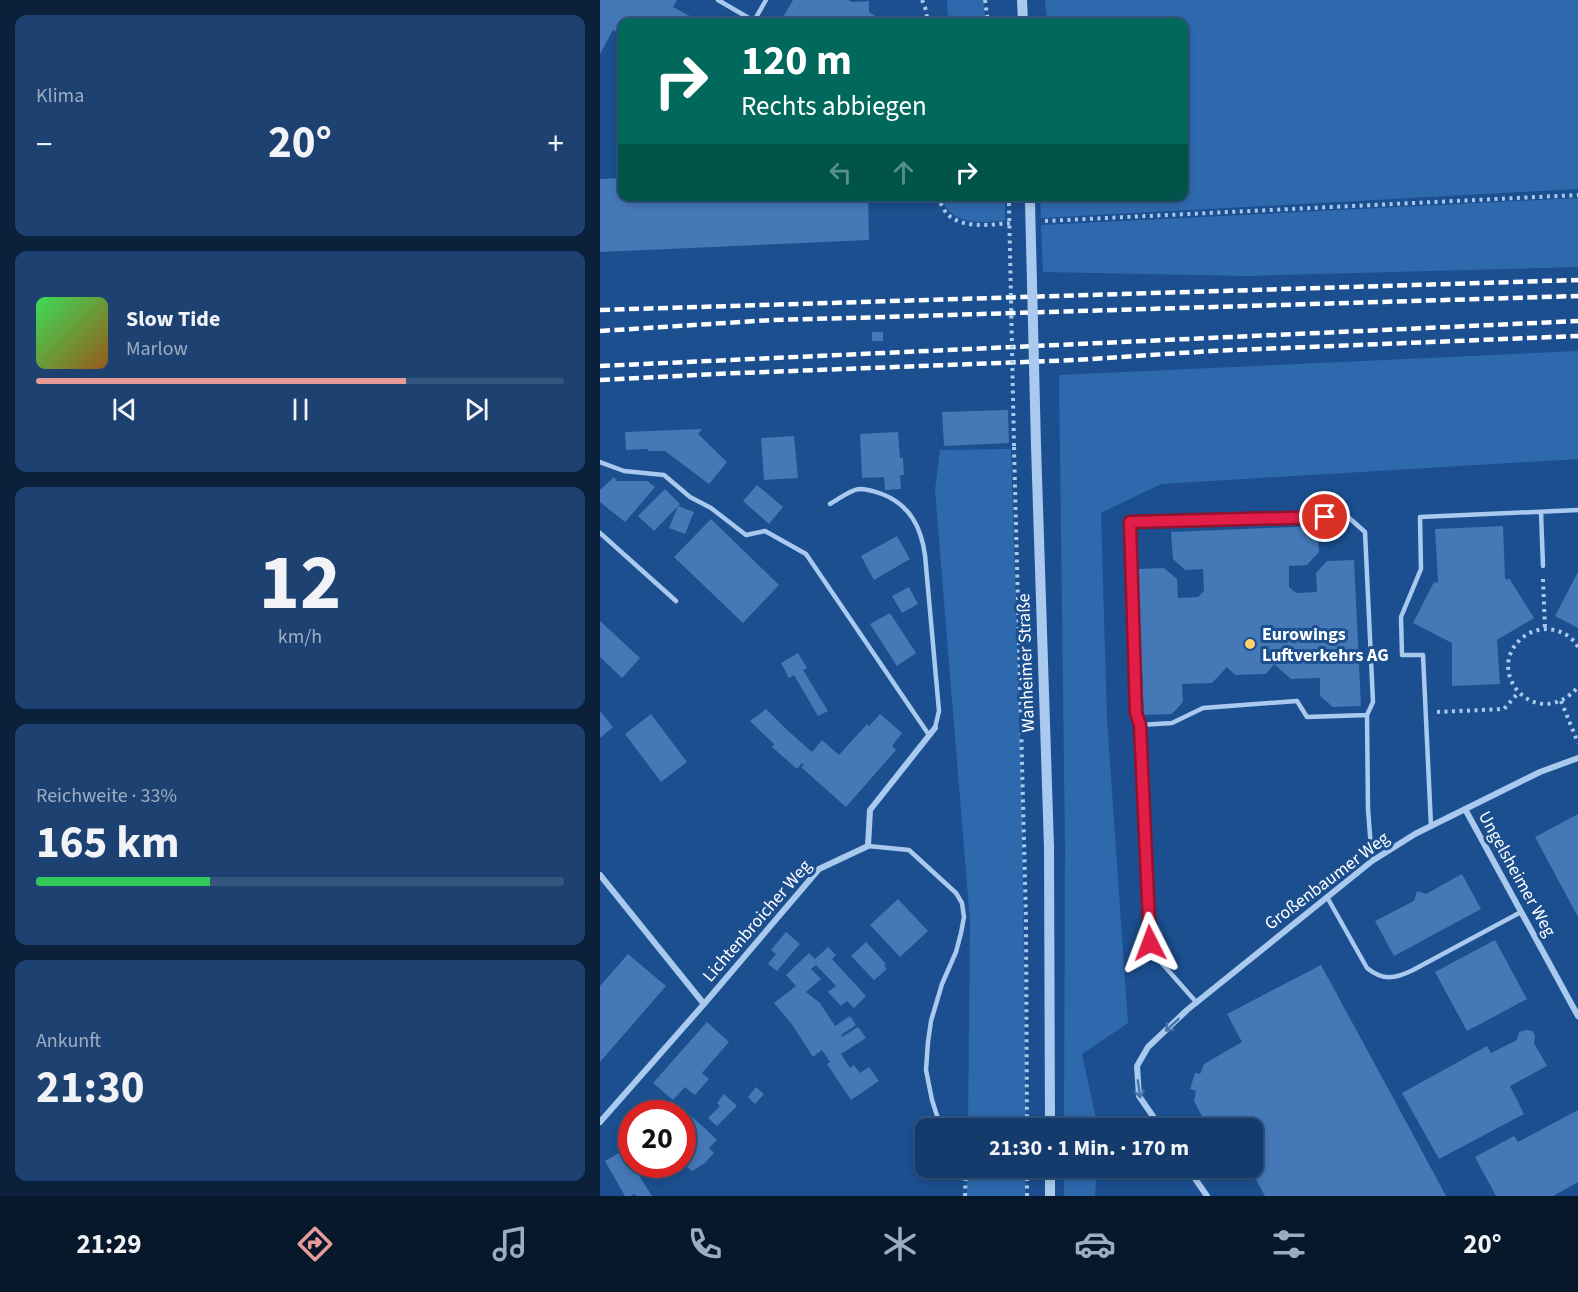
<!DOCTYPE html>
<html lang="de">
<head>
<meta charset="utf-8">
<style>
  :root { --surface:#143b6b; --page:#1d4271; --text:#f1f3f6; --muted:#9dadc1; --line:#33557e; --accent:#e69b98 }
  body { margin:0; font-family:"Source Sans 3",sans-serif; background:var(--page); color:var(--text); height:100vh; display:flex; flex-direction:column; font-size:22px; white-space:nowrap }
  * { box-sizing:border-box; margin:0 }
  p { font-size:20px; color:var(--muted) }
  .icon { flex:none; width:33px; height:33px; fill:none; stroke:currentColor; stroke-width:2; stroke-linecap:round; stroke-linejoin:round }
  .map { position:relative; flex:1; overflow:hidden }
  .side { display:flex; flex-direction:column; gap:15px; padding:15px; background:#0b203b; width:600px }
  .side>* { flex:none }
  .guide { position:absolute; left:18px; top:18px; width:570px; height:183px; border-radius:12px; box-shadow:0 3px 9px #0003,0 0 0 2px var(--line); background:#00695c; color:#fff; overflow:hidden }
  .speed { position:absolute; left:18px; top:1100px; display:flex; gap:12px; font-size:30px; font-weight:700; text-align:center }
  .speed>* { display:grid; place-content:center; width:78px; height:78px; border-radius:50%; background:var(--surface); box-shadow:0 3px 9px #0003,0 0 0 2px var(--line); line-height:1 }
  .speed .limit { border:9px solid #d22; background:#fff; color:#111 }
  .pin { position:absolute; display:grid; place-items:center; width:51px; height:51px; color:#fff; margin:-26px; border:3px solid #fff; border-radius:50%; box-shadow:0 2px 6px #0007 }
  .me { position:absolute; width:66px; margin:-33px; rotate:357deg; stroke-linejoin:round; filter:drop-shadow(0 0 4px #0008) }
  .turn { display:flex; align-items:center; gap:21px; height:126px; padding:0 24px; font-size:27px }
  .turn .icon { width:78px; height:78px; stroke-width:2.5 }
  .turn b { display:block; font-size:42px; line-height:51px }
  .lanes { display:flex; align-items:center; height:57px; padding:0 24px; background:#0003; justify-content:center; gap:30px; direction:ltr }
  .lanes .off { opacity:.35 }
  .big { font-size:45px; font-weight:700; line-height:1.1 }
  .side .card { flex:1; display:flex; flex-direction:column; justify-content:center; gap:9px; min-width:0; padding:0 21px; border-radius:12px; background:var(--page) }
  .side .dial { align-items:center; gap:0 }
  .dial b { font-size:78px; line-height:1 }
  .song { display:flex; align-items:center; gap:18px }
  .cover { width:72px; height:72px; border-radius:9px; background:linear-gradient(135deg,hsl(130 70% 55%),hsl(30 70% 35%)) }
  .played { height:6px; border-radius:3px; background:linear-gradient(90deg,var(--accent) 70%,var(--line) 70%) }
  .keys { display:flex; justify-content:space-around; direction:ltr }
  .heat { display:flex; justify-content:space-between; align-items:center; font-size:33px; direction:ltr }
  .charge { height:9px; border-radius:4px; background:linear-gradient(90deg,#34c759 33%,var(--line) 0) }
  .trip { position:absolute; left:315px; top:1118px; width:348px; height:60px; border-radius:12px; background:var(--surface); box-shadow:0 3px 9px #0003,0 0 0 2px var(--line); font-weight:700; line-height:60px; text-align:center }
  .dock { display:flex; height:96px; justify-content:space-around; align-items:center; background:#08182b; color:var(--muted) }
  .dock .icon { width:42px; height:42px }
  .dock .current { color:var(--accent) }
  .dock b { font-size:27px; color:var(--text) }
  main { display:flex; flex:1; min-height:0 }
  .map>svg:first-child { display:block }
</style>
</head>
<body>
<main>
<section class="side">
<div class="card"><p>Klima</p>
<div class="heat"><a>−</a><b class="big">20°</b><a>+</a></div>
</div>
<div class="card">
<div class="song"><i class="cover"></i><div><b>Slow Tide</b><p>Marlow</p></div></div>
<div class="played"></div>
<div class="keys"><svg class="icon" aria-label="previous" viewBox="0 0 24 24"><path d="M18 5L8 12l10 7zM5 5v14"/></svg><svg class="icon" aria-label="pause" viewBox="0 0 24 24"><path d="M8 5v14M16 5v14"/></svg><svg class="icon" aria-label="next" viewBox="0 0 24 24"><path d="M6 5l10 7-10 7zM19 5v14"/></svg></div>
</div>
<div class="card dial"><b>12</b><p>km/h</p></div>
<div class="card"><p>Reichweite · 33%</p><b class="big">165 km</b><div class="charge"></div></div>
<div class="card"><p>Ankunft</p><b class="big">21:30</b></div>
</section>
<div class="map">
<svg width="978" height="1196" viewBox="0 0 978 1196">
  <rect width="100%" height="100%" fill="#1b4f8f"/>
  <path fill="#2e69ad" d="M347 0H383L386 22H348Z
    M445 0H978V189L441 218 440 197 584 196V22H447Z
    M347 197H405V221C383 222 356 226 344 204Z
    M978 198V267L647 276 443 272 441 225Z
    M978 351V459L561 484 501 513 507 719 528 1023 482 1054 498 1128H464L465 847 459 375Z
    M411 449 422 797 426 1128H368L370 922 335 490 340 450Z
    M367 1167H426L425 1196H367Z
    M464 1167H497L495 1196H464Z"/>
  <path fill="#4478b7" d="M0 0H77L73 7 101 22H22V35L13 30 0 54Z
    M193 0H248L252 2 269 1V12L285 22H180Z
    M22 178V196H268L269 240 0 252V179Z
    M272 332H283V341H272Z
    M408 410 409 443 344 446 342 412Z
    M102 429 98 434 127 462 109 484 65 451H48V449L26 450 25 432Z
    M298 432 300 458H303L304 475H300L301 489 285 490 284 477 262 478 260 434Z
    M194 436 198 478 164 480 161 438Z
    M14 477 17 481H47L55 487 25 522 0 502V490Z
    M157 485 183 507 169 524 143 501Z
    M65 489 80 504 54 531 38 516Z
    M78 506 94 512 85 534 69 528Z
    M111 519 179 585 143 623 74 557Z
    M717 526 719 552 707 565 689 566V587L696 593 717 592 716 573 727 561 754 560 761 706 733 707 720 696V678L691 679 674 664 666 674 635 675 627 667 612 683 582 684 583 702 572 714 544 715 537 569 564 568 577 579 578 598 598 597 604 591 603 569 585 570 573 559 571 532Z
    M903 526 905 578 907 580 909 578 934 618 897 640 900 684 852 686V643L813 623 834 582 837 583 838 581 835 529Z
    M297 536 310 559 274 580 261 556Z
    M978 572V628L955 616Z
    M309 587 318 604 302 613 292 596Z
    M290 613 316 653 297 666 270 624Z
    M0 621 40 658 22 678 0 657Z
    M198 653 207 668 203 670 228 711 218 716 194 675 189 678 181 663Z
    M166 709 187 730 212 752 222 740 239 755 267 724 269 726 280 714 302 733 292 746 296 750 246 807 201 767 204 765 202 763 197 769 172 747 174 744 150 721Z
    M0 711 13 727 0 738Z
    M51 714 87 762 61 782 25 734Z
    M978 814V917L935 837Z
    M862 874 881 909 794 956 775 921 814 901 817 891 826 894Z
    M298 899 328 931 300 957 270 925Z
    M186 932 200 944 177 971 168 964 176 954 171 950Z
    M895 940 927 999 867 1031 835 972Z
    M266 942 286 964 284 966 287 969 274 980 251 956Z
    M228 947 236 955 232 959 266 996 254 1008 247 1001 241 1006 228 992 236 986 216 965 211 969 221 979 206 992 220 1003 235 1026 250 1016 256 1025 241 1035 242 1037 258 1027 266 1038 241 1054 250 1068 254 1065 260 1073 269 1067 279 1081 251 1100 227 1064 230 1062 222 1050 213 1057 191 1023 174 1003 196 986 186 975 209 953 215 959Z
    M28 954 66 986 0 1062V986Z
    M721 965 810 1129 846 1196H665L649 1167H652V1128H608L594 1101 596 1091 590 1089 595 1073 600 1074 604 1064 642 1042 627 1014Z
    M107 1022 129 1042 102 1073 109 1079 95 1095 85 1087 73 1100 53 1083Z
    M926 1030 933 1031 935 1037 934 1043 947 1066 910 1086 924 1114 839 1159 802 1093 887 1046 891 1053 917 1040 919 1032Z
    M156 1087 164 1094 155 1104 148 1097Z
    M124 1094 137 1106 117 1126 108 1118 120 1106 117 1103Z
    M80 1106 110 1133 117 1140 109 1148 114 1153 105 1163 92 1171 82 1163V1154L85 1150 82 1148V1113H74Z
    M978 1110V1182L953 1196H896L875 1157 914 1136 918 1142Z
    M24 1150 32 1164 52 1196H36L35 1194 31 1196H25L5 1161Z"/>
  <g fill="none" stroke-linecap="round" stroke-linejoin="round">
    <path stroke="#a9c9ee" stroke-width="4" stroke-dasharray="3 4.5" stroke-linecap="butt" d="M322 0 325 7 328 22
      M385 0 388 22
      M338 196C340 202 343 209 347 214 364 230 393 224 414 223
      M408 196 409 203
      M445 221 978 195
      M414 447 426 919 427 1128
      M943 579 945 629
      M978 647C972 636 960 630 948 629 938 629 929 632 922 638 882 672 937 734 978 687
      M961 701 978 743
      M837 712 904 709 919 692
      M365 1196 366 1167
      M427 1196V1167"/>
    <path stroke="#a9c9ee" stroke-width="4.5" d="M118 0 154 21 166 0
      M0 462 24 471 64 475 90 497 111 508 146 535 165 531 206 554 329 735
      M230 504C239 499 250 490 259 489 267 489 274 491 282 494 310 505 321 527 325 555L339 711 335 728
      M941 512 943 566
      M0 533 76 601
      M540 725 536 713 530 522 747 516 765 532 773 702 767 715
      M831 826 823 655H802L801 617 821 569 820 517 978 510
      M268 846 309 850 356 893 362 903 364 917 361 933 356 952 342 984 331 1021 328 1042 326 1070 332 1100 341 1128
      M727 897 767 968C783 981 795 979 813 970L921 912
      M597 1003 559 960 550 943 540 725 572 723 603 708 697 701 707 717 767 715 768 809 772 861"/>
    <path stroke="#a9c9ee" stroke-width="6" d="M865 809 978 1016
      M0 875 104 1004
      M0 1122 104 1004 219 869 268 846 270 810 335 728
      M561 1128 539 1096 537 1066 548 1047 587 1010 772 861 815 834 831 826 940 772 978 758
      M587 1167 607 1196"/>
    <path stroke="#a9c9ee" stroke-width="10" d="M422 0 423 22
      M436 446 449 847 450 1128
      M450 1167V1196"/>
    <path stroke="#fff" stroke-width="4.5" stroke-dasharray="10 4.5" stroke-linecap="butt" d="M0 310 978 280
      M0 331 172 320 250 318 978 296
      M0 366 978 321
      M0 380 114 374 476 360 611 351 978 336"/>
    <path stroke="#a9c9ee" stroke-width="4" stroke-dasharray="3 4.5" stroke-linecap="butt" d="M409 203 414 447"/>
    <path stroke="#a9c9ee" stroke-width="10" d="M430 202 436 446"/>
  </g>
  <defs><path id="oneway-shaft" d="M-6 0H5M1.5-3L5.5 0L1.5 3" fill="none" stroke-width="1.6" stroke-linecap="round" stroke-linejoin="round" transform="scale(1.5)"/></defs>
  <g stroke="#4674ac">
    <use href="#oneway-shaft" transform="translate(572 1025) rotate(137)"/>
    <use href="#oneway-shaft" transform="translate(539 1089) rotate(82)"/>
  </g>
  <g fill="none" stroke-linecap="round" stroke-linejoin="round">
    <defs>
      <path id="route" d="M550 943 540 725 536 713 530 522 725 517"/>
    </defs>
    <use href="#route" stroke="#92132f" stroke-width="15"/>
    <use href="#route" stroke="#e11d48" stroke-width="10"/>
  </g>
  <circle fill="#ffd166" stroke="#1b4f8f" stroke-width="2" cx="650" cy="644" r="6"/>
  <g text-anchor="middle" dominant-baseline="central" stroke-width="6" stroke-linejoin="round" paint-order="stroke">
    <g font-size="18" font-weight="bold" fill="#fff" stroke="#1b4f8f" text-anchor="start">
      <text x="662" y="634">Eurowings<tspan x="662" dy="21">Luftverkehrs AG</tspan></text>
    </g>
    <g font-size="18" fill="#fff" stroke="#1b4f8f">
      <text transform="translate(426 663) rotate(-92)">Wanheimer Straße</text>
      <text transform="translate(917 874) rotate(61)">Ungelsheimer Weg</text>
      <text transform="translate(727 881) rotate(-37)">Großenbaumer Weg</text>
      <text transform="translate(157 921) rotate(-49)">Lichtenbroicher Weg</text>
    </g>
  </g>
</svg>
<div class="speed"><div class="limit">20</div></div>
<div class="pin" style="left:725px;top:517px;background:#d93025"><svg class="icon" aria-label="arrive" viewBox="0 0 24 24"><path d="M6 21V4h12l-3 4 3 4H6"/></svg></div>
<svg class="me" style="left:550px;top:943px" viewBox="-20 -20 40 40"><path d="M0-17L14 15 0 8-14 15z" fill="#e11d48" stroke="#fff" stroke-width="4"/></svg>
<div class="trip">21:30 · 1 Min. · 170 m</div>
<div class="guide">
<div class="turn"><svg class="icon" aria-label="right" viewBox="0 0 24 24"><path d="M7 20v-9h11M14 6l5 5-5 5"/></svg><div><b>120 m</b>Rechts abbiegen</div></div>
<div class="lanes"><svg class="icon off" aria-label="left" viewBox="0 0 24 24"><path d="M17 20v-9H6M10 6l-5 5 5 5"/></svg><svg class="icon off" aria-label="ahead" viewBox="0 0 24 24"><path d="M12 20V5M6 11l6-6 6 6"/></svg><svg class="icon" aria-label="right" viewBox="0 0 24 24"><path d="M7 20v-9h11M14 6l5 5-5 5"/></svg></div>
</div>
</div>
</main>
<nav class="dock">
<b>21:29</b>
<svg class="icon current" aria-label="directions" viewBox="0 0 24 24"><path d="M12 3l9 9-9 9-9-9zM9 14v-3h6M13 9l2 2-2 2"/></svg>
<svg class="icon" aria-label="music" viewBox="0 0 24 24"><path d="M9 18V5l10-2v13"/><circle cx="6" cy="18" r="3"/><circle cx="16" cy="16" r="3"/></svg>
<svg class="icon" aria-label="phone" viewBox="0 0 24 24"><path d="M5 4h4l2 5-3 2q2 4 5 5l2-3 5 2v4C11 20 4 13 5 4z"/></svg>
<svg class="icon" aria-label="climate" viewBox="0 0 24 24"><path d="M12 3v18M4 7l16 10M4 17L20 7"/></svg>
<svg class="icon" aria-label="car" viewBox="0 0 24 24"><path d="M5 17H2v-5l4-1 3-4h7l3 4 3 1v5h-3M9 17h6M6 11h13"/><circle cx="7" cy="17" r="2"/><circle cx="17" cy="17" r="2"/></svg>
<svg class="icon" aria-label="filters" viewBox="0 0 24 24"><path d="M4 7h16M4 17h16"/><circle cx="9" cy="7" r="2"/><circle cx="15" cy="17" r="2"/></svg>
<b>20°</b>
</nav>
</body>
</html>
